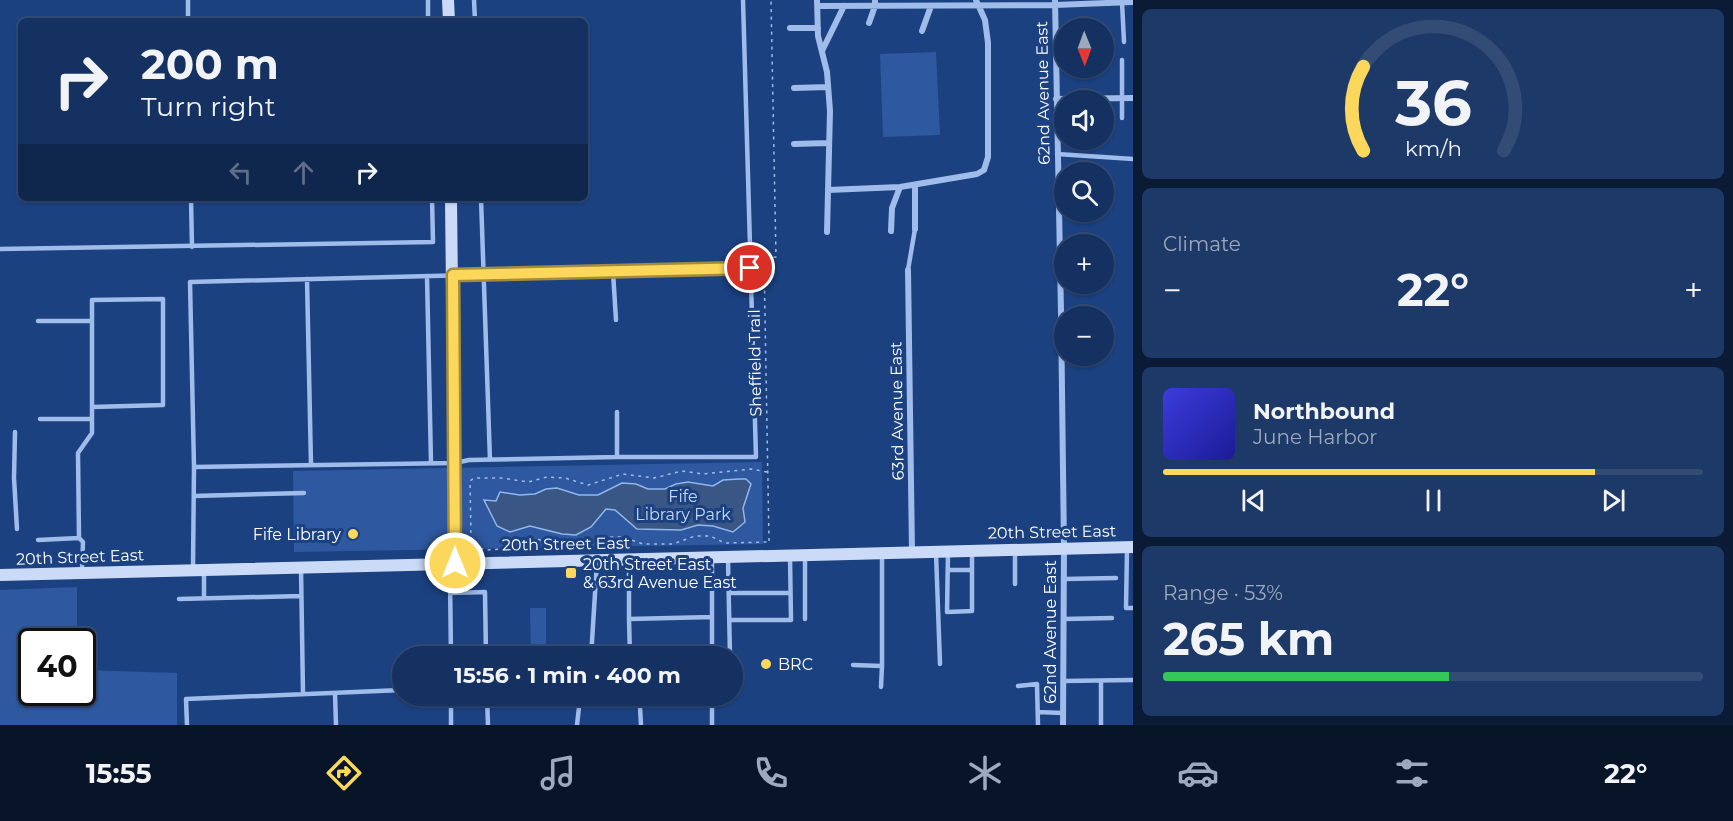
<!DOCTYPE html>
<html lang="en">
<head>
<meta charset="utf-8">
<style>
  :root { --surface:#143161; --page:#1d3967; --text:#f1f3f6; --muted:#9da9bd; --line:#334c76; --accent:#fbd85c }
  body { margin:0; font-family:Montserrat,sans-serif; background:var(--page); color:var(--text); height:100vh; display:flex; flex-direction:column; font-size:22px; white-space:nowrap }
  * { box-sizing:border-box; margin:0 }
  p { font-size:20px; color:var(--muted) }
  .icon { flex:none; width:33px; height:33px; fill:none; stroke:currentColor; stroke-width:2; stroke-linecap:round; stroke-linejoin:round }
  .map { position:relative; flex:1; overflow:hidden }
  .sheet { display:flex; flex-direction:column; gap:9px; padding:9px; background:#0b1b35; width:600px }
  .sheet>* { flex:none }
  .hud { position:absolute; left:18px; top:18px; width:570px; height:183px; border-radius:9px; box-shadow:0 2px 4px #0004,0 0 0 2px var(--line); background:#143161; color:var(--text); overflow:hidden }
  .needle { width:39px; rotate:179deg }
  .tools { position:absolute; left:1054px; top:18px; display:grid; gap:12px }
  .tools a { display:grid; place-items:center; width:60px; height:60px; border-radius:50%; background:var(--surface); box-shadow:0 2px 4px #0004,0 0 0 2px var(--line); font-size:30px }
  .speed { position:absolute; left:18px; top:628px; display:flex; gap:12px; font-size:30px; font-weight:700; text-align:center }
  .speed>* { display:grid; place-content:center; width:78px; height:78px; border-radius:50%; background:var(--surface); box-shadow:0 2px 4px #0004,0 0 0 2px var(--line); line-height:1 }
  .speed .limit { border:3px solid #111; border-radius:9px; background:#fff; color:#111 }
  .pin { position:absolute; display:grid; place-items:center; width:51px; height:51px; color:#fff; margin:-26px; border:3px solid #fff; border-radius:50%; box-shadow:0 2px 6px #0007 }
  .me { position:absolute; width:66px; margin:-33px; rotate:0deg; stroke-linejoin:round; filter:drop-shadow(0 0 4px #0008) }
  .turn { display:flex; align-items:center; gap:21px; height:126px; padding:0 24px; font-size:27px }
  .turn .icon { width:78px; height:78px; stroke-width:2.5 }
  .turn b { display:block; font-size:42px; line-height:51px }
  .lanes { display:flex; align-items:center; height:57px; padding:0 24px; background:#0003; justify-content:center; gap:30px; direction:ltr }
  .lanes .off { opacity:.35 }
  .big { font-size:45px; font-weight:700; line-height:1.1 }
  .sheet .tile { flex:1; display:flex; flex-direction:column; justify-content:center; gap:9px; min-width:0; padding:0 21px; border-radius:9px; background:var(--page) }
  .sheet .dial { align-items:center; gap:0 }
  .dial svg { height:156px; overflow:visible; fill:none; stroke:var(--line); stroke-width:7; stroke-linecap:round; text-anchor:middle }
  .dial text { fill:var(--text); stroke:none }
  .song { display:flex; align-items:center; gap:18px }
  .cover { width:72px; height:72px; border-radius:9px; background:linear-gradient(135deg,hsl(240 70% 55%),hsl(240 70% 35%)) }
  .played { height:6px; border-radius:3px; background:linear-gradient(90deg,var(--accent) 80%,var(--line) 80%) }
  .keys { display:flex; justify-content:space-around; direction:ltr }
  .heat { display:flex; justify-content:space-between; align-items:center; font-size:33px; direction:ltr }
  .charge { height:9px; border-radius:4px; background:linear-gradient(90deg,#34c759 53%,var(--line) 0) }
  .trip { position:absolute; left:392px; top:646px; width:351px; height:60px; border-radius:30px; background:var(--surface); box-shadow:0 2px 4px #0004,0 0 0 2px var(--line); font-weight:700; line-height:60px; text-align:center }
  .dock { display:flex; height:96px; justify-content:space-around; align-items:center; background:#081427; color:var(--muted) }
  .dock .icon { width:42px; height:42px }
  .dock .selected { color:var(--accent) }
  .dock b { font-size:27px; color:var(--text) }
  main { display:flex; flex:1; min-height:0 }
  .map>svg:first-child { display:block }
</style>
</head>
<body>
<main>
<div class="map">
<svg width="1133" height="725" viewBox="0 0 1133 725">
  <rect width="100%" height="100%" fill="#1b4181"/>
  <path fill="#2e59a0" d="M936 52 940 135 883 137 880 54Z
    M762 462 763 544 294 552 293 471Z
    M77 587V642H32V693H82L83 670 177 673V725H0V590Z
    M530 608H546V657H531Z"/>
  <path fill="#3a5685" stroke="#92b6ec" stroke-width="1.5" d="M739 479H746L751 484 743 508 745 522 733 532 713 526 698 525 681 530 637 529 615 510 606 509 591 527 576 535 562 534 530 526 510 532 497 526 484 500 496 501 500 492 520 495 535 494 546 489 557 488 579 495H598L622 483 636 484 648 489H665L676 484 688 482 713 486 723 480Z"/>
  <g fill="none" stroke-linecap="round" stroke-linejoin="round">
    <path stroke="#9fbcea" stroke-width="1.5" stroke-dasharray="3 4.5" stroke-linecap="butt" d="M767 472 751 469 703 474 682 471 654 478 623 474 588 485 565 478 547 477 528 482 502 478H474L470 481 471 538 477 547 486 550 505 549 528 539H537L557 546H579L604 537H623L643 544H673L695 536H710L725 543 769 542
      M769 541 764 258 776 257 771 0"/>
    <path stroke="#9fbcea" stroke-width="4.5" d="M188 0V21
      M428 0V21
      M474 0 475 21
      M743 0 756 457H617L469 460 455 463 194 467 190 282 750 268
      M1122 2 1124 42
      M1122 60V118
      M1057 154 1133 159
      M191 198 192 247
      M481 198 490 460
      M0 249 433 242 432 198
      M908 270 915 229
      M613 272 616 320
      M427 276 431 463
      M307 279 311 465
      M38 321H92
      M40 419H92
      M15 432 14 478 17 529
      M617 457V412
      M194 496 304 493
      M79 538 78 453 92 433V300L163 299V405L92 407
      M38 540 79 538 83 542 82 570
      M1127 549 1126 608H1133
      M936 553 940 664
      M948 553 947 612 972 611V552
      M805 557V619
      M629 559V619
      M712 559V657
      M728 559 730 657
      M301 568 303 694
      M193 569 194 467
      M948 570H972
      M204 571V598
      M1064 579 1116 578
      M1015 584V551
      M450 593 485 592 486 657
      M730 593H790
      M179 599 301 596
      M1064 619 1112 618
      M730 620H791L790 557
      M451 657 450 577 454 566
      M591 657 597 562
      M630 657 629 619 712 617
      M853 665 882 666V555
      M1063 681 1133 680
      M1101 681V725
      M1018 686 1037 684 1038 725
      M881 687 882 666
      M335 693 336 725
      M451 696V725
      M487 696 488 725
      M632 696 640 707 641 725
      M712 696V725
      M1038 712 1063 713
      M187 725 186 699 402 690
      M577 725 580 698 582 696"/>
    <path stroke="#9fbcea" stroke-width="6" d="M817 0 818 36 827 72 830 111 827 232
      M1055 0 1061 312 1064 547 1063 725
      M818 6 1055 5 1133 2
      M869 23 875 6V0
      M790 28H818
      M922 31 931 6
      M822 51 844 6
      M794 88 828 87
      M1056 99 1133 98
      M794 144 829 143
      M915 185V229
      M828 190 900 187 977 174 984 170 988 157V43L985 20 976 0
      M891 231 892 208 900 187
      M908 270 912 551"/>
    <path stroke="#cbdbf7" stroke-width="12" d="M448 0 449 21
      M451 198 455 563
      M0 575 1133 547"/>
  </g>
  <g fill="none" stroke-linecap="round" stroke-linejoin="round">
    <defs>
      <path id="route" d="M455 563 453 275 750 268"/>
    </defs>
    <use href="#route" stroke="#a38c3c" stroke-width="15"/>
    <use href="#route" stroke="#fbd85c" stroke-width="10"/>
  </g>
  <g fill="#fbd85c" stroke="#1b4181" stroke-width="2">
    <circle cx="353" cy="534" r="6"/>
    <rect x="565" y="567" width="12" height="12" rx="3"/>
    <circle cx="766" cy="664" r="6"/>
  </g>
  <g text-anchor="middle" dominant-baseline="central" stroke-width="6" stroke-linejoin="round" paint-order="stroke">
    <g font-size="16" fill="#fff" stroke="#1b4181">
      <text transform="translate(1043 93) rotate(-91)">62nd Avenue East</text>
      <text transform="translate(755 363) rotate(-91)">Sheffield Trail</text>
      <text transform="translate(897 411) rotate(-91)">63rd Avenue East</text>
      <text transform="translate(1052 532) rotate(-1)">20th Street East</text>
      <text transform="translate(566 544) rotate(-1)">20th Street East</text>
      <text transform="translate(80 557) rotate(-2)">20th Street East</text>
      <text transform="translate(1050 632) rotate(-90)">62nd Avenue East</text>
    </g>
    <g font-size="16" fill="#c4d8f7" stroke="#1b4181">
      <text x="683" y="496">Fife<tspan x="683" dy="18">Library Park</tspan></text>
    </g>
    <g font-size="16" fill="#fff" stroke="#1b4181" text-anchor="start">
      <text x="341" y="534" text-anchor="end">Fife Library</text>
      <text x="583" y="564">20th Street East<tspan x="583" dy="18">&amp; 63rd Avenue East</tspan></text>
      <text x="778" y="664">BRC</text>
    </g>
  </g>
</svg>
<div class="tools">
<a><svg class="needle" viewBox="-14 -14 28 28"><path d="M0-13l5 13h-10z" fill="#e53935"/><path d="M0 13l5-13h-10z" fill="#9da9bd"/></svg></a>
<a><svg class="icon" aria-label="sound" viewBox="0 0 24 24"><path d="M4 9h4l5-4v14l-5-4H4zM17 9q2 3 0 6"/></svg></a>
<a><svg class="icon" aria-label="search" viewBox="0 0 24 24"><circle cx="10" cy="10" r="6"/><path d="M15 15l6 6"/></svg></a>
<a>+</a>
<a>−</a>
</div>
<div class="speed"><div class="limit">40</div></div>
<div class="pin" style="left:750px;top:268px;background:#d93025"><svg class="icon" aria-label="arrive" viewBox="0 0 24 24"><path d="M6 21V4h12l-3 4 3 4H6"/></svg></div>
<svg class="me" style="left:455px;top:563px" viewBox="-20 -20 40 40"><circle r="17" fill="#fbd85c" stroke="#fff" stroke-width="3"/><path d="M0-11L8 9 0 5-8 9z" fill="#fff"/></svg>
<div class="trip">15:56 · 1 min · 400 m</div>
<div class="hud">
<div class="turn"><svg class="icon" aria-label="right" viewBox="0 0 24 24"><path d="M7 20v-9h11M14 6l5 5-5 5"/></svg><div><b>200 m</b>Turn right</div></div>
<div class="lanes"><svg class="icon off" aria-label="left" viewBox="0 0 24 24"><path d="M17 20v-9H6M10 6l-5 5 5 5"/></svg><svg class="icon off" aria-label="ahead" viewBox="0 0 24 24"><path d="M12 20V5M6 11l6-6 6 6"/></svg><svg class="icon" aria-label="right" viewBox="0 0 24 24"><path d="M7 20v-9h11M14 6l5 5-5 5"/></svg></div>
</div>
</div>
<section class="sheet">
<div class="tile dial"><svg viewBox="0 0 100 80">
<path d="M14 69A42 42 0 1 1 86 69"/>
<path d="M14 69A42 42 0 0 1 14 26" stroke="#fbd85c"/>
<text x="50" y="56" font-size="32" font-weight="700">36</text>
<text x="50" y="72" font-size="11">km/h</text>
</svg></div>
<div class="tile"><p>Climate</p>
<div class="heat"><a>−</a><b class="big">22°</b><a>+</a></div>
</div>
<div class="tile">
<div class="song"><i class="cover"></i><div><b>Northbound</b><p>June Harbor</p></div></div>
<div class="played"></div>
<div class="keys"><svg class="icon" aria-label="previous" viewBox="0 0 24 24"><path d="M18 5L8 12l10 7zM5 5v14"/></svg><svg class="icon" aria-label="pause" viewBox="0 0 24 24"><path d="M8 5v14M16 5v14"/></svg><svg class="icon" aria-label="next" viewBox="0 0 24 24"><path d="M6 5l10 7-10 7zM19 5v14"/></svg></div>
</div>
<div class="tile"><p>Range · 53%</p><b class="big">265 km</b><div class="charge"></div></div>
</section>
</main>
<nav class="dock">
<b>15:55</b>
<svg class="icon selected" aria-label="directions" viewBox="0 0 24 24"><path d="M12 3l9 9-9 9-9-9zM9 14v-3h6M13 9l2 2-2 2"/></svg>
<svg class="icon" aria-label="music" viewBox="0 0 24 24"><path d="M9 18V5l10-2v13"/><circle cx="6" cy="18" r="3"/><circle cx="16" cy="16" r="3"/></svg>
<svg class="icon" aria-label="phone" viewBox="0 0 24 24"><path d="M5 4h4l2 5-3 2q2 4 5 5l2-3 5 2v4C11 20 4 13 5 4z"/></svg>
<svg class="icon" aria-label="climate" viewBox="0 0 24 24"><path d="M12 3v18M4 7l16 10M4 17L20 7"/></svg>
<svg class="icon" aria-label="car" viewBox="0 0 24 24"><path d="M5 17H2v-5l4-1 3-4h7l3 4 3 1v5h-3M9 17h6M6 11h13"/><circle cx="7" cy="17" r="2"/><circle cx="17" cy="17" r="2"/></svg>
<svg class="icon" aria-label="filters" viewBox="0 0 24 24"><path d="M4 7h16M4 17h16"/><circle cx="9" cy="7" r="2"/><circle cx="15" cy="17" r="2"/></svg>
<b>22°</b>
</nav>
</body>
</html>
